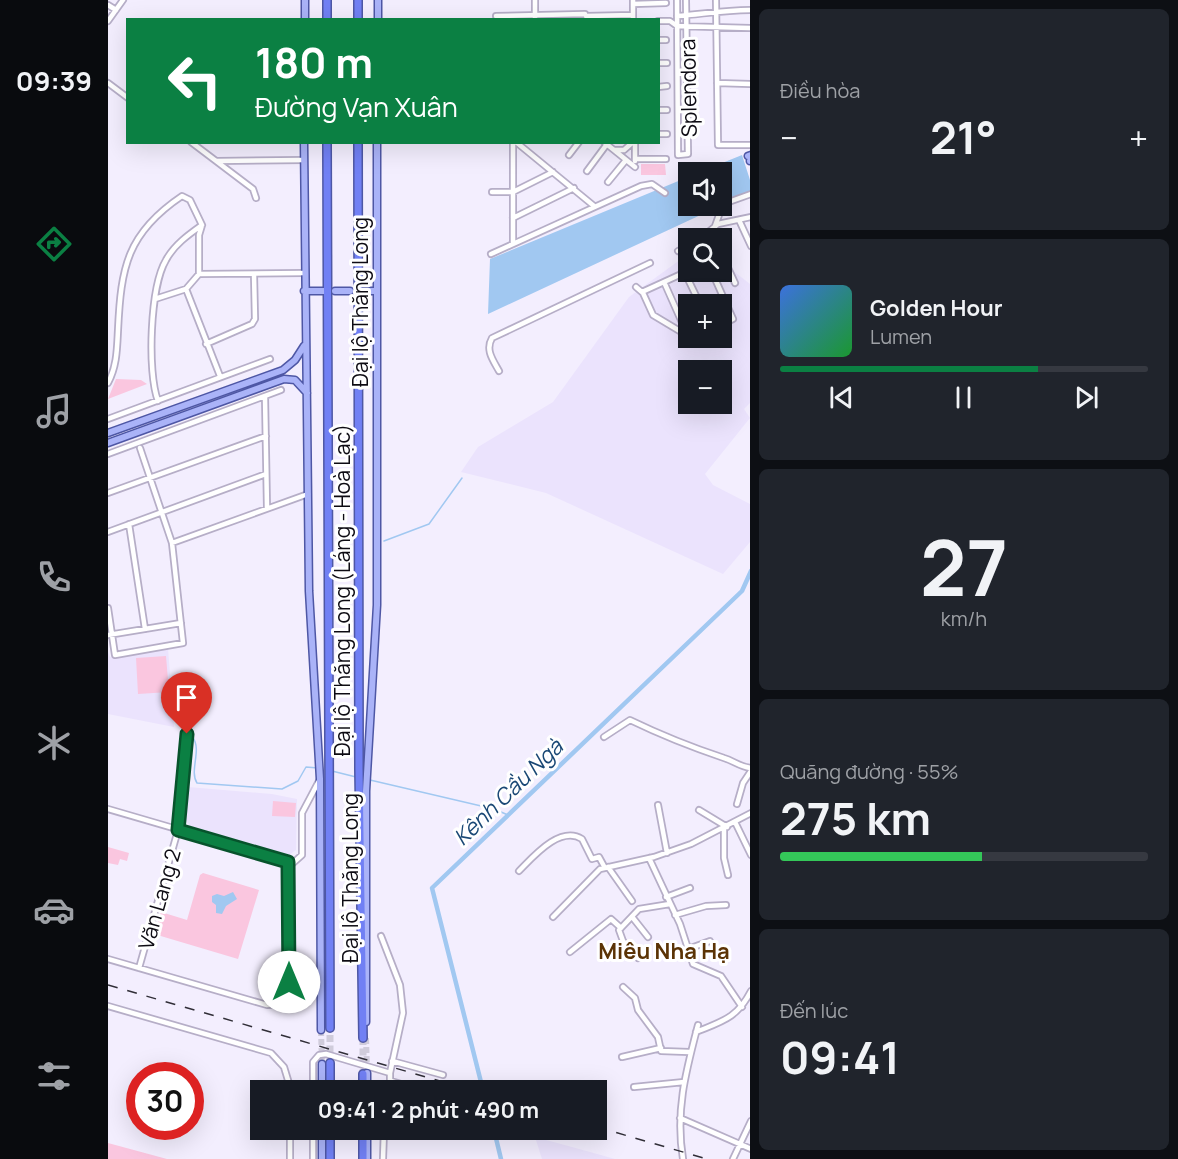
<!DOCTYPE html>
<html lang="vi">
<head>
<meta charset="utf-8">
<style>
  :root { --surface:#171b24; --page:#20242c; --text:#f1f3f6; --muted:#9ea1a6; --line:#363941; --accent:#0b8043 }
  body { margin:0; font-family:Manrope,sans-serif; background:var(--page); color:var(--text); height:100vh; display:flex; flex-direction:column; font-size:22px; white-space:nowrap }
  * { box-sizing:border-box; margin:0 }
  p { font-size:20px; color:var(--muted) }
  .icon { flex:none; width:33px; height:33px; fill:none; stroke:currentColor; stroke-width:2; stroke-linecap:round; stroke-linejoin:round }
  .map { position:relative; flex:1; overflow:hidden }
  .side { display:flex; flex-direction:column; gap:9px; padding:9px; background:#0d0f14; width:428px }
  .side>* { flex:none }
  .guide { position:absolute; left:18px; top:18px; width:534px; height:126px; border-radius:0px; box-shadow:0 6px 24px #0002; background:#0b8043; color:#fff; overflow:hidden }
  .fabs { position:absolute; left:570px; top:162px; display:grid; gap:12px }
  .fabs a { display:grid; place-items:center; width:54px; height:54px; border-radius:0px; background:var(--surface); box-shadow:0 6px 24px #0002; font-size:30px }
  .speed { position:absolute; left:18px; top:1062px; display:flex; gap:12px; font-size:30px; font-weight:700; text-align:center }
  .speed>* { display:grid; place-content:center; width:78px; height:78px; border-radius:50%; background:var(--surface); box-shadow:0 6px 24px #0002; line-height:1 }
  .speed .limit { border:9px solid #d22; background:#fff; color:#111 }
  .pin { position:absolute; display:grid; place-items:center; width:51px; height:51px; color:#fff; margin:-62px -26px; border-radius:50% 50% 50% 0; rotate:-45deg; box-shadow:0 0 6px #0007 }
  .pin .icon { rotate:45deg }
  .me { position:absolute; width:66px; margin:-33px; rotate:0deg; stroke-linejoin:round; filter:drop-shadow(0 0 4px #0008) }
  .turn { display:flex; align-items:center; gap:21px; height:126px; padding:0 30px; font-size:27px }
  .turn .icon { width:78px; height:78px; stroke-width:2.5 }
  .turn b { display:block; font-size:42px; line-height:51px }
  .big { font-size:45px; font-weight:700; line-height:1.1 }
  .side .tile { flex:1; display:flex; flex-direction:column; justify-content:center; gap:9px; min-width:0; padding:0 21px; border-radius:9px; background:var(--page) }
  .side .dial { align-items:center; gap:0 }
  .dial b { font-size:78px; line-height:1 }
  .song { display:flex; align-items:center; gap:18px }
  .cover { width:72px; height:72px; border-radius:9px; background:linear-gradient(135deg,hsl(220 70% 55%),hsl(130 70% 35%)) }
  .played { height:6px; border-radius:3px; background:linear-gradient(90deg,var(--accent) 70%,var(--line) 70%) }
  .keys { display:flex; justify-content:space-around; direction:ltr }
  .heat { display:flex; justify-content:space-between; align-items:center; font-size:33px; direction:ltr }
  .charge { height:9px; border-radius:4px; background:linear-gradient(90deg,#34c759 55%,var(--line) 0) }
  .trip { position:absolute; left:142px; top:1080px; width:357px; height:60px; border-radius:0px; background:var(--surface); box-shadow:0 6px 24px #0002; font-weight:700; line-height:60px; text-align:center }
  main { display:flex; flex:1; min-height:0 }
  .tab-bar { display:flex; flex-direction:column; width:108px; justify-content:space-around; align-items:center; background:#090b0e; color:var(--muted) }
  .tab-bar .icon { width:42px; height:42px }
  .tab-bar .selected { color:var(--accent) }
  .tab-bar b { font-size:27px; color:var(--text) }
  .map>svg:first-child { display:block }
</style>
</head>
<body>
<main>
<nav class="tab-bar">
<b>09:39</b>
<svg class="icon selected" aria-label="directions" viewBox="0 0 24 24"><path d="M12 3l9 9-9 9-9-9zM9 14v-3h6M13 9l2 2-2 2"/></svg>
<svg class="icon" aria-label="music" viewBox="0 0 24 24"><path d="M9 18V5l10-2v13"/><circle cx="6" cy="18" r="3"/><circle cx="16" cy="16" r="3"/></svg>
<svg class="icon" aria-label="phone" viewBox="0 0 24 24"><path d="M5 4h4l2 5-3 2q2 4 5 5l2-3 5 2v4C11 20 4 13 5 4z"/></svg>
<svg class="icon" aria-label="climate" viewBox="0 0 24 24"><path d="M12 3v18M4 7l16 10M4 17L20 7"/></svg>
<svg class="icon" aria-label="car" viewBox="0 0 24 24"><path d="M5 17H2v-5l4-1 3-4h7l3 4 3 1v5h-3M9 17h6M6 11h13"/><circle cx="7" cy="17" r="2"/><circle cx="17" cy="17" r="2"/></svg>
<svg class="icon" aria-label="filters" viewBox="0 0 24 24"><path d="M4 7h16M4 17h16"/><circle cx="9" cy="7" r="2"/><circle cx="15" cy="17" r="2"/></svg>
</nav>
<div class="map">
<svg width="643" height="1159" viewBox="0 0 643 1159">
  <rect width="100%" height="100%" fill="#f3eefe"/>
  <path fill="#ebe3fd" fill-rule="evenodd" d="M580 254V272H614V262L642 284V403L636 409 642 418 597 474 605 485 642 504V542L615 574 438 493 353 472 370 447 445 402 521 297ZM580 304H614V338H580ZM580 370H614V404H580Z
    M60 648 66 727 0 714V652L2 657Z
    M80 787 164 794 189 799 188 850 181 855 82 826 77 820Z
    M427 1137 464 1147 507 1159H434Z"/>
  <path fill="#fac6df" d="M533 164H557L558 175H533Z
    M8 379 33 380 39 384 0 399Z
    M58 656 61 692 30 694 28 658Z
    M165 801 188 803 187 817 164 816Z
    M0 847 21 853 19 861 12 859 10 865 0 863Z
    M95 873 151 890 130 959 46 934 53 912 79 920 92 875Z
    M0 1143 59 1159H0Z"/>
  <path fill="#a1c8f1" d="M634 155 642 180V192L380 314 382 259 580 177V206H614V172H592Z
    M125 892 129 899 118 906 114 914 108 913V905L104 902V896L109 894 116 896Z"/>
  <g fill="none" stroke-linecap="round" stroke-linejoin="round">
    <path stroke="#a1c8f1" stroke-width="1.5" d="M276 541 321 524 354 478
      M85 738C94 750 81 771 89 783L174 789 190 781 198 767 210 768
      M224 771 248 777
      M262 780 386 809 400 815"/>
    <path stroke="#a1c8f1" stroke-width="4.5" d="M375 1090 324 888 634 591 643 571
      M386 1130 393 1159"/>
    <path stroke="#d0ccdb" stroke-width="6" stroke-dasharray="6 3" stroke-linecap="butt" d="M213 1030 214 1064
      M258 1038 259 1070"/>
    <path stroke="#d0ccdb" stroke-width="7" stroke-dasharray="7 3.5" stroke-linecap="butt" d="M255 1038V1074
      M222 1063V1028"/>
    <defs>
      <path id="minor" d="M427 0V20
        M525 0V20
        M569 0 570 155 580 154 578 0
        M608 0 610 145H643
        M525 4 558 3
        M0 5 8 10
        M388 16 477 14
        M478 16 525 15
        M569 16C595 14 616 10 643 10
        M0 21 15 0
        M550 21H562L569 26 643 28
        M550 40H558
        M550 63H559
        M0 83 20 98
        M609 83 643 84
        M550 87 559 86
        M550 110H559
        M550 134H559
        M83 142 145 189 148 198
        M405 142V244
        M408 142 486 206
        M496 142 527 167
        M527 142V161
        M507 150H516L525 142
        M461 155 471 142
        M527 159H558
        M109 161 196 160
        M479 171 499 144
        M500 182 518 160
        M384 192H405L445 172
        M405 218 466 188
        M631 220 643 246
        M607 226 615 204 643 194
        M593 238 610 224 643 217
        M570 251 580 246
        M383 254 533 186 544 184 557 193
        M614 255 627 283
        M604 272 625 319 614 324
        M577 273 592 304
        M556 282 580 336
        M528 287 535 293 545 315 580 336
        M78 289 112 376
        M534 292 580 271
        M47 299 78 289 91 274 196 273
        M98 344 144 324 147 319 146 274
        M391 371C385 360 377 350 384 338L542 263
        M0 383C9 366 9 349 10 330 13 267 19 233 74 196L82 200 94 225 91 235V274
        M157 397 159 508
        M50 401C39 372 42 287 58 260 66 245 80 235 94 225
        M0 419 162 359
        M0 454 173 390
        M0 493 158 436
        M21 524 37 629
        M0 532 158 474
        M64 543 200 494
        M0 608 7 655 75 643 64 543 32 448
        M0 635 73 623
        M496 737 522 720C553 735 583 747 616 758 626 761 632 767 643 768
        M629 804 635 783 643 771
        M550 805 559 853
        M0 809 185 863 194 855V813L212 779
        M591 810 619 827
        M627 822 643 855
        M616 828V858L620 875
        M541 858 572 924 585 964 613 976 634 1007
        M500 867 524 901
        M411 871C425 857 452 825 474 839L484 859 491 857 497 868
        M558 897 582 888
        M567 915 598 906 618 905
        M445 917 492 869 546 857 583 844 643 813
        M525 918 540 937
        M273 936 292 985 295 1013 282 1073V1090
        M580 949 602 941
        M462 952 503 919 513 928
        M530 958 515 941 511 930 531 909 562 904
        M0 959 159 1005C170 1005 178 999 181 988L180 862
        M31 968 70 830 79 734
        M515 987 527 998 530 1010 550 1037 553 1051 581 1052
        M0 1006 163 1053 176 1067 183 1090
        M588 1032C615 1021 629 1018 643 991
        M514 1057 553 1048
        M284 1061 335 1075
        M283 1081 307 1088
        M526 1087 576 1082
        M205 1090V1062L211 1055 218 1054 282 1073
        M572 1118 643 1149
        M205 1130V1159
        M182 1159V1130
        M275 1159 276 1130
        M575 1159C567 1111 578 1071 590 1025
        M625 1159 643 1121"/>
      <path id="major" d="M197 20V0
        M270 20V0
        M196 142 201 591 212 779 213 1030
        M640 156 643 155
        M642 161H643
        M196 291H219
        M227 291H242
        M253 291H269
        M0 433 175 370 187 360 196 346
        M0 443 176 379 187 380 199 393
        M258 1022V791L269 605V142
        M214 1064V1090
        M259 1073V1090
        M214 1130V1159
        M259 1130V1159"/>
      <path id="highway" d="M219 0V20
        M250 0V20
        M219 142 222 1028
        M250 142 251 769 255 1038
        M222 1063V1090
        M255 1090V1074
        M222 1130V1159
        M255 1159V1130"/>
    </defs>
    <use href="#minor" stroke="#b6aec7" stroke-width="8"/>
    <use href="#major" stroke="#4e57a5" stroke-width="9"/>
    <use href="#highway" stroke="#4e57a5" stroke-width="10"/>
    <use href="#minor" stroke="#fff" stroke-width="4.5"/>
    <use href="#major" stroke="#aab3f8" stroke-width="6"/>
    <use href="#highway" stroke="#7180f4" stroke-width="7"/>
    <path stroke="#302e37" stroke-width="1.5" stroke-dasharray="10 10" stroke-linecap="butt" d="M0 985 363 1090
      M489 1127 599 1159"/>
  </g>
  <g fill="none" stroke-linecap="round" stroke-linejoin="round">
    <defs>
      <path id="route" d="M79 734 70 830 180 862 181 982"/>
    </defs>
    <use href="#route" stroke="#07532c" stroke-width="15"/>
    <use href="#route" stroke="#0b8043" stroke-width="10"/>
  </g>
  <g text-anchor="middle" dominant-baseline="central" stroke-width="6" stroke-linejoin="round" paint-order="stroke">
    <g font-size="21" fill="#0d0b13" stroke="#fff">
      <text transform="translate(580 88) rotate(-91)">Splendora</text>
      <text transform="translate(252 302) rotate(-90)">Đại lộ Thăng Long</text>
      <text transform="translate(234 590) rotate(-90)">Đại lộ Thăng Long (Láng - Hoà Lạc)</text>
      <text transform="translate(242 878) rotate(-90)">Đại lộ Thăng Long</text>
      <text transform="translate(51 899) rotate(-74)">Văn Lang 2</text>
    </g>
    <g font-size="22" font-style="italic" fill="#1a4875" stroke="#fff">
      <text transform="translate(400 792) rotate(-44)">Kênh Cầu Ngà</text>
    </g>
    <g font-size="22" font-weight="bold" fill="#5b3305" stroke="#fff">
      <text x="556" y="951">Miêu Nha Hạ</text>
    </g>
  </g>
</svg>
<div class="fabs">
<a><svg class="icon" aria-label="sound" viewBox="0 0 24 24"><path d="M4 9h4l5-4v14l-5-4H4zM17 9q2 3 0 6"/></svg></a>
<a><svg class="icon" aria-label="search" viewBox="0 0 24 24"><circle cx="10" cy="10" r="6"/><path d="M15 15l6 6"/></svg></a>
<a>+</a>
<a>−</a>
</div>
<div class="speed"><div class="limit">30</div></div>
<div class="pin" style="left:79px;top:734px;background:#d93025"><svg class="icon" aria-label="arrive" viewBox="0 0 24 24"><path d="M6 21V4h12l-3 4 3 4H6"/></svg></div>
<svg class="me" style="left:181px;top:982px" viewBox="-20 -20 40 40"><circle r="19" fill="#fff"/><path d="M0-13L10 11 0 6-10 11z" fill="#0b8043"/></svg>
<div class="trip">09:41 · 2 phút · 490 m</div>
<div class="guide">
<div class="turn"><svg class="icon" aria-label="left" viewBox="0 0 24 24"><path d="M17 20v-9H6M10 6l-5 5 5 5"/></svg><div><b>180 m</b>Đường Vạn Xuân</div></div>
</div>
</div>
<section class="side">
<div class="tile"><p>Điều hòa</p>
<div class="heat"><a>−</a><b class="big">21°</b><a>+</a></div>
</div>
<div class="tile">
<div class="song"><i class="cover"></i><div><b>Golden Hour</b><p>Lumen</p></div></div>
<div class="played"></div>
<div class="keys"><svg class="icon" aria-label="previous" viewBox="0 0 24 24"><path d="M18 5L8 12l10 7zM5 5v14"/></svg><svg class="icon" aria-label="pause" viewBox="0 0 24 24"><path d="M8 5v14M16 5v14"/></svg><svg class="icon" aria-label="next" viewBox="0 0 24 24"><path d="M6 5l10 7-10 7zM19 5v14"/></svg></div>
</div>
<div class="tile dial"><b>27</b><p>km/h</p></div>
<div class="tile"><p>Quãng đường · 55%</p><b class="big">275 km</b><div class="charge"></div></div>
<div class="tile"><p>Đến lúc</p><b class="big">09:41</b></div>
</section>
</main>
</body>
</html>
